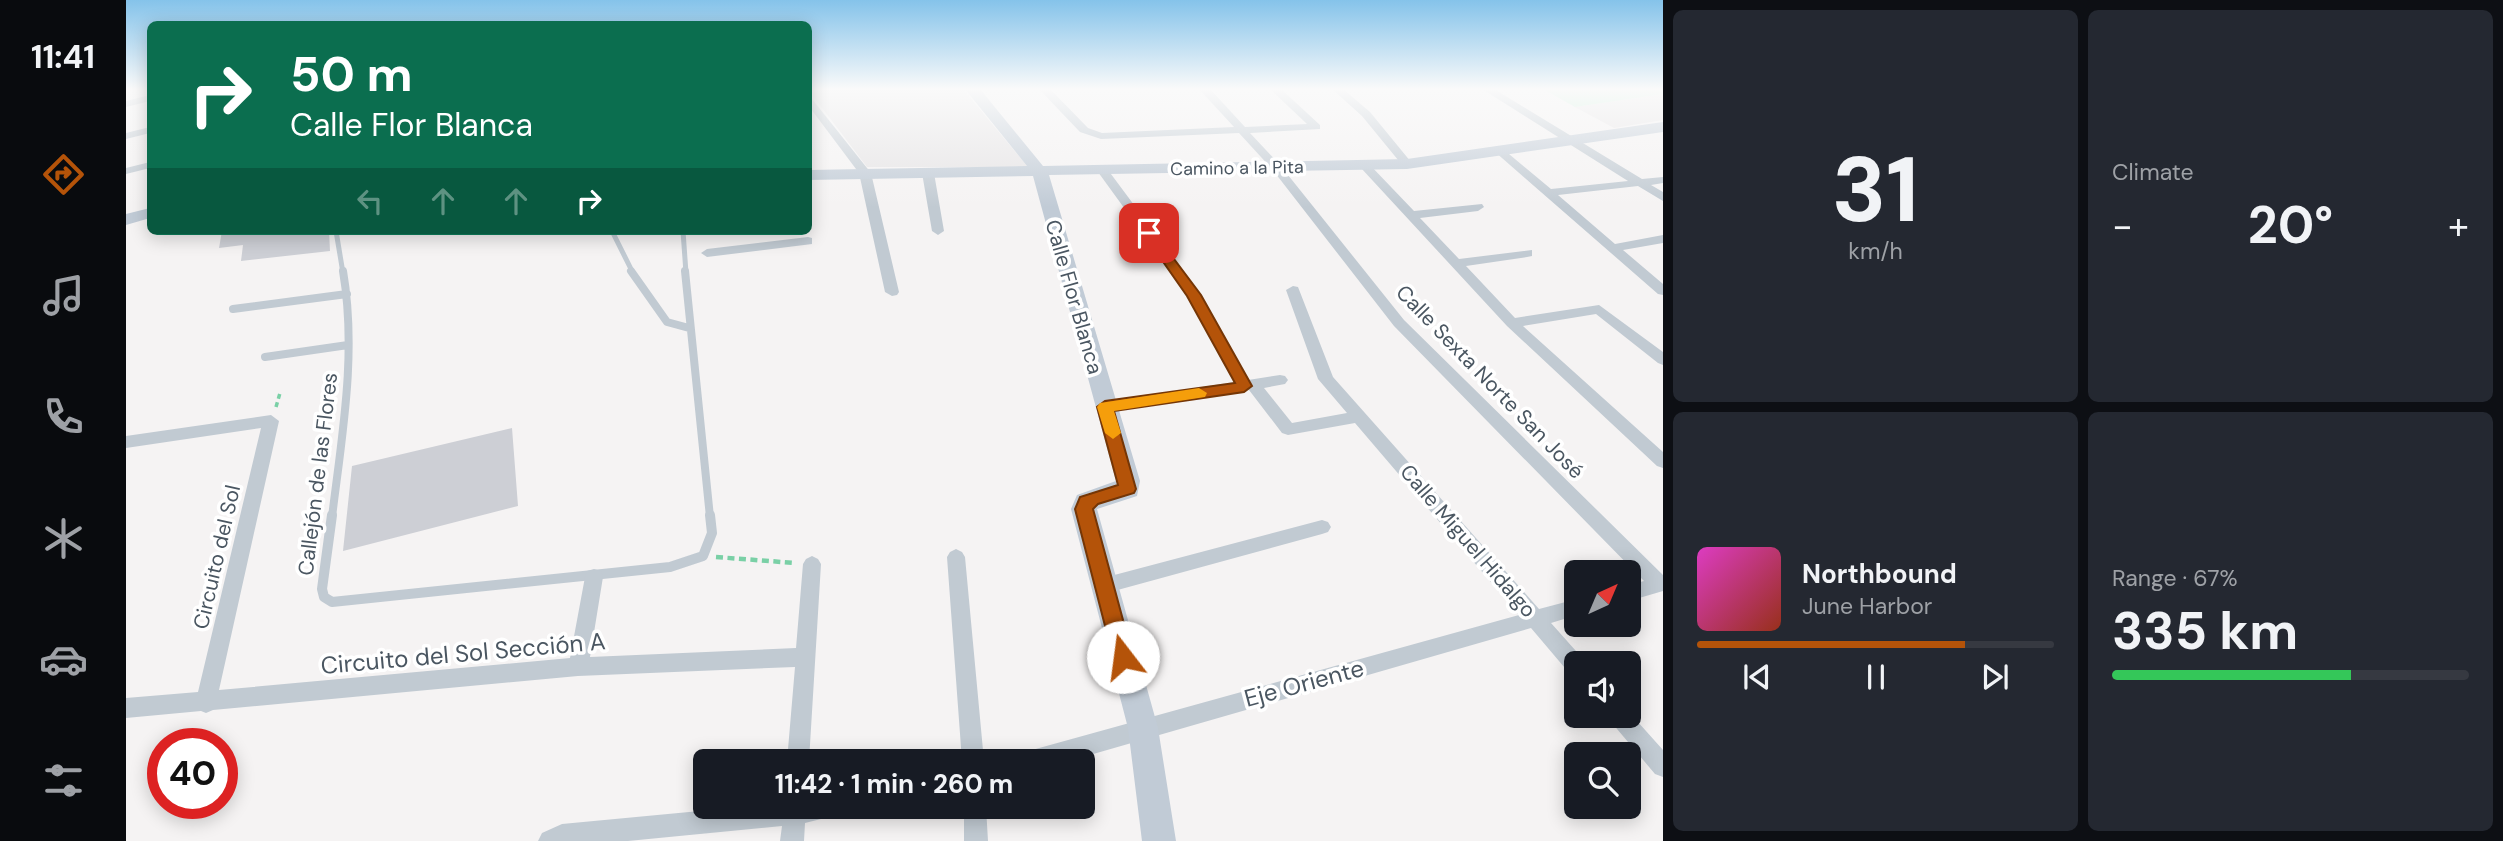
<!DOCTYPE html>
<html lang="en">
<head>
<meta charset="utf-8">
<style>
  :root { --surface:#171b24; --page:#242831; --text:#f1f3f6; --muted:#9ea1a6; --line:#363941; --accent:#b45309 }
  body { margin:0; font-family:"DM Sans",sans-serif; background:var(--page); color:var(--text); height:100vh; display:flex; flex-direction:column; font-size:26px; white-space:nowrap }
  * { box-sizing:border-box; margin:0 }
  p { font-size:23px; color:var(--muted) }
  .icon { flex:none; width:38px; height:38px; fill:none; stroke:currentColor; stroke-width:2; stroke-linecap:round; stroke-linejoin:round }
  .map { position:relative; flex:1; overflow:hidden }
  .panel { display:flex; flex-direction:column; gap:10px; padding:10px; background:#0d0f14; width:840px }
  .panel>* { flex:none }
  .hud { position:absolute; left:21px; top:21px; width:665px; height:214px; border-radius:10px; box-shadow:0 4px 18px #0003; background:#0b6e4f; color:#fff; overflow:hidden }
  .needle { width:46px; rotate:44deg }
  .fabs { position:absolute; left:1438px; top:560px; display:grid; gap:14px }
  .fabs a { display:grid; place-items:center; width:77px; height:77px; border-radius:10px; background:var(--surface); box-shadow:0 4px 18px #0003; font-size:35px }
  .speed { position:absolute; left:21px; top:728px; display:flex; gap:14px; font-size:35px; font-weight:700; text-align:center }
  .speed>* { display:grid; place-content:center; width:91px; height:91px; border-radius:50%; background:var(--surface); box-shadow:0 4px 18px #0003; line-height:1 }
  .speed .limit { border:10px solid #d22; background:#fff; color:#111 }
  .pin { position:absolute; display:grid; place-items:center; width:60px; height:60px; color:#fff; margin:-30px; border-radius:14px; box-shadow:0 4px 10px #0006 }
  .me { position:absolute; width:77px; margin:-38px; rotate:345deg; stroke-linejoin:round; filter:drop-shadow(0 0 5px #0008) }
  .turn { display:flex; align-items:center; gap:24px; height:147px; padding:0 28px; font-size:32px }
  .turn .icon { width:91px; height:91px; stroke-width:2.5 }
  .turn b { display:block; font-size:49px; line-height:60px }
  .lanes { display:flex; align-items:center; height:66px; padding:0 28px; background:#0003; justify-content:center; gap:35px; direction:ltr }
  .lanes .off { opacity:.35 }
  .big { font-size:52px; font-weight:700; line-height:1.1 }
  .panel .tile { flex:1; display:flex; flex-direction:column; justify-content:center; gap:10px; min-width:0; padding:0 24px; border-radius:10px; background:var(--page) }
  .panel .dial { align-items:center; gap:0 }
  .dial b { font-size:91px; line-height:1 }
  .song { display:flex; align-items:center; gap:21px }
  .cover { width:84px; height:84px; border-radius:10px; background:linear-gradient(135deg,hsl(310 70% 55%),hsl(10 70% 35%)) }
  .played { height:7px; border-radius:4px; background:linear-gradient(90deg,var(--accent) 75%,var(--line) 75%) }
  .keys { display:flex; justify-content:space-around; direction:ltr }
  .heat { display:flex; justify-content:space-between; align-items:center; font-size:38px; direction:ltr }
  .charge { height:10px; border-radius:5px; background:linear-gradient(90deg,#34c759 67%,var(--line) 0) }
  .panel .tiles { flex:1; display:grid; gap:10px; grid-template-columns:repeat(2,1fr) }
  .trip { position:absolute; left:567px; top:749px; width:402px; height:70px; border-radius:10px; background:var(--surface); box-shadow:0 4px 18px #0003; font-weight:700; line-height:70px; text-align:center }
  main { display:flex; flex:1; min-height:0 }
  .dock { display:flex; flex-direction:column; width:126px; justify-content:space-around; align-items:center; background:#090b0e; color:var(--muted) }
  .dock .icon { width:49px; height:49px }
  .dock .active { color:var(--accent) }
  .dock b { font-size:32px; color:var(--text) }
  .map>svg:first-child { display:block }
</style>
</head>
<body>
<main>
<nav class="dock">
<b>11:41</b>
<svg class="icon active" aria-label="directions" viewBox="0 0 24 24"><path d="M12 3l9 9-9 9-9-9zM9 14v-3h6M13 9l2 2-2 2"/></svg>
<svg class="icon" aria-label="music" viewBox="0 0 24 24"><path d="M9 18V5l10-2v13"/><circle cx="6" cy="18" r="3"/><circle cx="16" cy="16" r="3"/></svg>
<svg class="icon" aria-label="phone" viewBox="0 0 24 24"><path d="M5 4h4l2 5-3 2q2 4 5 5l2-3 5 2v4C11 20 4 13 5 4z"/></svg>
<svg class="icon" aria-label="climate" viewBox="0 0 24 24"><path d="M12 3v18M4 7l16 10M4 17L20 7"/></svg>
<svg class="icon" aria-label="car" viewBox="0 0 24 24"><path d="M5 17H2v-5l4-1 3-4h7l3 4 3 1v5h-3M9 17h6M6 11h13"/><circle cx="7" cy="17" r="2"/><circle cx="17" cy="17" r="2"/></svg>
<svg class="icon" aria-label="filters" viewBox="0 0 24 24"><path d="M4 7h16M4 17h16"/><circle cx="9" cy="7" r="2"/><circle cx="15" cy="17" r="2"/></svg>
</nav>
<div class="map">
<svg width="1537" height="841" viewBox="0 0 1537 841">
  <rect width="100%" height="100%" fill="#f5f3f3"/>
  <path fill="#e6e4e5" d="M705 89H837L902 167H741L684 92Z
    M1537 94V120L1488 128 1449 107Z"/>
  <path fill="#c3f1d5" d="M1417 89H1537V94L1449 107Z"/>
  <path fill="#cdcfd5" d="M96 231H203L204 251 115 261 117 245 93 248Z
    M386 428 392 506 217 551 226 466Z"/>
  <g fill="none" stroke-linecap="round" stroke-linejoin="round">
    <path stroke="#7ad0a6" stroke-width="3.5" stroke-dasharray="5 3.5" stroke-linecap="butt" d="M150 407 154 393"/>
    <path stroke="#7ad0a6" stroke-width="4.5" stroke-dasharray="7 4.5" stroke-linecap="butt" d="M590 557 669 563"/>
    <path stroke="#c1cad2" stroke-width="5" d="M210 231 217 273
      M486 231 507 273
      M557 231 560 273"/>
    <path stroke="#c1cad2" stroke-width="8" d="M505 271 541 322 563 328
      M559 271 584 517
      M107 309 221 294
      M139 357 222 345
      M206 517C216 435 231 353 217 271"/>
    <path stroke="#c1cad2" stroke-width="10" d="M206 515 196 589 198 597 206 602 544 567 577 556 586 533 584 515"/>
    <path fill="#c1cad2" fill-rule="evenodd" d="M913 89H924L962 128 976 133 1108 127 1073 89H1084L1119 127 1181 124 1144 89H1155L1194 125V129L1124 133 1154 165 1278 320 1537 575V591L1503 601V585L1518 581 1268 326 1146 169 1113 133 975 139 954 132Z
      M1206 89H1217L1244 112 1285 162V166H1277L1236 116Z
      M1356 89H1368L1516 179 1537 177V183L1525 185 1537 192V201L1512 186 1432 195 1489 244 1537 235V243L1497 250 1537 284V295L1532 294 1368 151 1377 149 1425 189 1502 181Z
      M682 94 745 173 773 292 771 295 766 296 759 292 733 173 682 105Z
      M24 95V101L0 107V101Z
      M24 127V133L0 139V133Z
      M24 162V168L0 174V168Z
      M1239 163 1243 164 1288 211 1356 204 1358 207 1352 211 1294 218 1333 259 1406 250V256L1401 257 1340 266 1389 318 1473 305 1537 352V365L1532 363 1470 314 1397 326 1537 452V468L1531 466 1381 326 1235 168 1233 166Z
      M978 169 982 170 1075 295 1122 380 1154 375 1159 376 1162 380 1159 384 1138 388 1166 423 1221 413 1192 379 1160 290 1167 286 1172 287 1207 377 1413 609 1451 599V615L1425 623 1458 660 1459 663H1451V676L1444 674 1405 628 943 761H895L898 753 906 750 1393 615 1229 423 1162 435 1156 433 1123 390 979 412 974 411 971 407 974 403 979 402 1108 382 1062 296 972 172Z
      M802 170 808 173 818 231 812 235 806 231 796 173Z
      M682 237 686 238V244L581 257 575 253 581 249Z
      M145 415 153 421 93 690 444 658 459 577 461 571 468 569 475 571 477 577 464 657 670 648 677 564 680 559 686 556 692 559 695 564 683 761H661L669 667 452 676 87 710 80 713 75 711 0 718V698L72 692 135 428 0 448V436Z
      M1196 520 1202 522 1205 527 1202 532 1196 534 977 594 970 592 968 586 970 580 977 578Z
      M830 549 836 552 839 557 858 761H836L821 557 824 552Z
      M1503 712 1537 750V777L1529 774 1486 723 1482 716H1503Z
      M616 807H714L711 815 679 823 678 841H654L656 826 502 841H412L416 833 436 824Z
      M838 807H860L862 841H838Z"/>
    <path fill="#c1cbd6" fill-rule="evenodd" d="M839 89H854L917 166 1281 159 1537 122V132L1281 169 923 175 1014 481 1011 496 971 509 1032 728 1050 841H1016L1002 728 945 509 951 495 990 481 907 176 682 180V170L901 166Z
      M24 208V218L0 225V214Z"/>
  </g>
  <linearGradient id="sky" x2="0" y2="1"><stop stop-color="#85c3ea"/><stop offset="0.43" stop-color="#fafafa"/><stop offset="1" stop-color="#fafafa" stop-opacity="0"/></linearGradient>
  <rect width="1537" height="207" fill="url(#sky)"/>
  <path fill="#b45309" stroke="#753606" stroke-width="2" d="M1018 231H1027L1075 295 1126 386 1118 392 988 411 1010 489 1008 493 972 504 967 509 1007 657 1004 664 997 666 990 664 987 657 949 509 954 497 992 485 971 407 979 401 1109 383 1061 296 1017 233Z"/>
  <path fill="#f59e0b" d="M1073 388 1081 393 1079 397 988 411 995 433 987 439 979 433 971 407 974 403Z"/>
  <g text-anchor="middle" dominant-baseline="central" stroke-width="7" stroke-linejoin="round" paint-order="stroke">
    <g font-size="18" fill="#4a5661" stroke="#fff">
      <text transform="translate(1111 168) rotate(-1)">Camino a la Pita</text>
    </g>
    <g font-size="21" fill="#4a5661" stroke="#fff">
      <text transform="translate(948 297) rotate(74)">Calle Flor Blanca</text>
      <text transform="translate(1364 382) rotate(46)">Calle Sexta Norte San José</text>
      <text transform="translate(192 474) rotate(-83)">Callejón de las Flores</text>
      <text transform="translate(1342 541) rotate(49)">Calle Miguel Hidalgo</text>
      <text transform="translate(91 557) rotate(-77)">Circuito del Sol</text>
    </g>
    <g font-size="24" fill="#4a5661" stroke="#fff">
      <text transform="translate(337 653) rotate(-5)">Circuito del Sol Sección A</text>
      <text transform="translate(1178 683) rotate(-15)">Eje Oriente</text>
    </g>
  </g>
</svg>
<div class="fabs">
<a><svg class="needle" viewBox="-14 -14 28 28"><path d="M0-13l5 13h-10z" fill="#e53935"/><path d="M0 13l5-13h-10z" fill="#9ea1a6"/></svg></a>
<a><svg class="icon" aria-label="sound" viewBox="0 0 24 24"><path d="M4 9h4l5-4v14l-5-4H4zM17 9q2 3 0 6"/></svg></a>
<a><svg class="icon" aria-label="search" viewBox="0 0 24 24"><circle cx="10" cy="10" r="6"/><path d="M15 15l6 6"/></svg></a>
</div>
<div class="speed"><div class="limit">40</div></div>
<div class="pin" style="left:1023px;top:233px;background:#d93025"><svg class="icon" aria-label="arrive" viewBox="0 0 24 24"><path d="M6 21V4h12l-3 4 3 4H6"/></svg></div>
<svg class="me" style="left:997px;top:657px" viewBox="-20 -20 40 40"><circle r="19" fill="#fff"/><path d="M0-13L10 11 0 6-10 11z" fill="#b45309"/></svg>
<div class="trip">11:42 · 1 min · 260 m</div>
<div class="hud">
<div class="turn"><svg class="icon" aria-label="right" viewBox="0 0 24 24"><path d="M7 20v-9h11M14 6l5 5-5 5"/></svg><div><b>50 m</b>Calle Flor Blanca</div></div>
<div class="lanes"><svg class="icon off" aria-label="left" viewBox="0 0 24 24"><path d="M17 20v-9H6M10 6l-5 5 5 5"/></svg><svg class="icon off" aria-label="ahead" viewBox="0 0 24 24"><path d="M12 20V5M6 11l6-6 6 6"/></svg><svg class="icon off" aria-label="ahead" viewBox="0 0 24 24"><path d="M12 20V5M6 11l6-6 6 6"/></svg><svg class="icon" aria-label="right" viewBox="0 0 24 24"><path d="M7 20v-9h11M14 6l5 5-5 5"/></svg></div>
</div>
</div>
<section class="panel">
<div class="tiles">
<div class="tile dial"><b>31</b><p>km/h</p></div>
<div class="tile"><p>Climate</p>
<div class="heat"><a>−</a><b class="big">20°</b><a>+</a></div>
</div>
<div class="tile">
<div class="song"><i class="cover"></i><div><b>Northbound</b><p>June Harbor</p></div></div>
<div class="played"></div>
<div class="keys"><svg class="icon" aria-label="previous" viewBox="0 0 24 24"><path d="M18 5L8 12l10 7zM5 5v14"/></svg><svg class="icon" aria-label="pause" viewBox="0 0 24 24"><path d="M8 5v14M16 5v14"/></svg><svg class="icon" aria-label="next" viewBox="0 0 24 24"><path d="M6 5l10 7-10 7zM19 5v14"/></svg></div>
</div>
<div class="tile"><p>Range · 67%</p><b class="big">335 km</b><div class="charge"></div></div>
</div>
</section>
</main>
</body>
</html>
